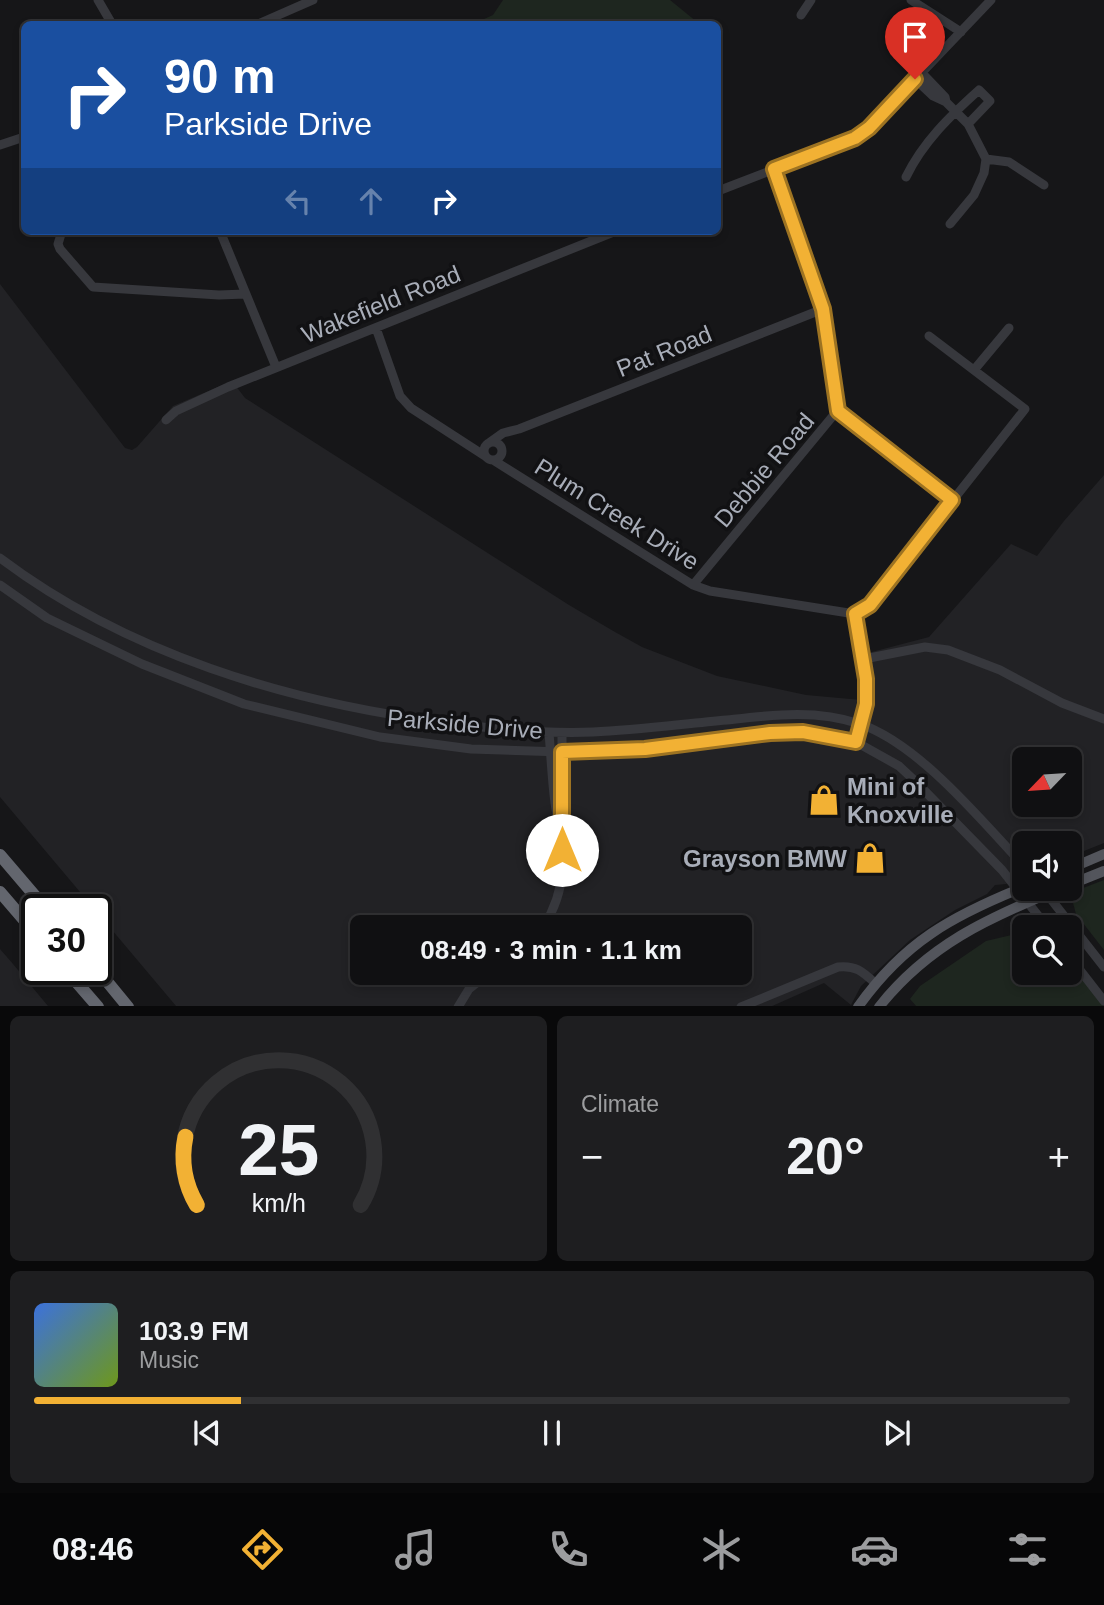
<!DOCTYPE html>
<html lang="en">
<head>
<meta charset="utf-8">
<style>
  :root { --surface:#101012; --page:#1e1e20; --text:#f1f3f6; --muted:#9c9d9f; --line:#303032; --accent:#f2b134 }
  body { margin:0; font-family:Arial,sans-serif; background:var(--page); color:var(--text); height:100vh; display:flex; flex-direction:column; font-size:26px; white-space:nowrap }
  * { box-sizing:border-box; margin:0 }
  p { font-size:23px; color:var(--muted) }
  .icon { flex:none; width:38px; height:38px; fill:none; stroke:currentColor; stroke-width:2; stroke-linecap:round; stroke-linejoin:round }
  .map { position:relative; height:1006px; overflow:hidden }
  .sheet { display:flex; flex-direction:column; gap:10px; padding:10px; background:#09090a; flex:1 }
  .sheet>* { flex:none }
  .hud { position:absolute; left:21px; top:21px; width:700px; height:214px; border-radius:10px; box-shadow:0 4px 10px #0003,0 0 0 2px var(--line); background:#1a4fa0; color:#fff; overflow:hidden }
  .needle { width:46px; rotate:245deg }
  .tools { position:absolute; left:1012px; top:747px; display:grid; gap:14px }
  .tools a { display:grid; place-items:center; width:70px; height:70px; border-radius:10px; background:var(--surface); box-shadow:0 4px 10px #0003,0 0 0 2px var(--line); font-size:35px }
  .speed { position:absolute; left:21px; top:894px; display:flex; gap:14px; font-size:35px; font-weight:700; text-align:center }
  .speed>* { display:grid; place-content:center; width:91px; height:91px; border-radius:50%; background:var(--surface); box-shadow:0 4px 10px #0003,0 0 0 2px var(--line); line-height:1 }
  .speed .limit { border:4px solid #111; border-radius:10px; background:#fff; color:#111 }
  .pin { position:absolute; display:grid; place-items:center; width:60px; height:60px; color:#fff; margin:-72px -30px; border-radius:50% 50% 50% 0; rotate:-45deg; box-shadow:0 0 7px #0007 }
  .pin .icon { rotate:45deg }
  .me { position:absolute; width:77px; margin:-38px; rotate:0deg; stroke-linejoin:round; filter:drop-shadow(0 0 5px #0008) }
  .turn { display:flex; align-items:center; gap:24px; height:147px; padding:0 28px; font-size:32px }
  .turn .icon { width:91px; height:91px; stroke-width:2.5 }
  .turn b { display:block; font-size:49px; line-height:60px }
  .lanes { display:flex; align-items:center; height:66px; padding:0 28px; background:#0003; justify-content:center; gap:35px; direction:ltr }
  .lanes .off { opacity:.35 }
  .big { font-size:52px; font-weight:700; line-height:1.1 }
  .sheet .widget { flex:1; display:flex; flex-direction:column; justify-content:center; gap:10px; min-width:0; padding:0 24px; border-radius:10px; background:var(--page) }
  .sheet .dial { align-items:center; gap:0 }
  .dial svg { height:182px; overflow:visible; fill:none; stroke:var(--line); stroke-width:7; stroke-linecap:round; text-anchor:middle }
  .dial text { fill:var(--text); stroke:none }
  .song { display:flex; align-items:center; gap:21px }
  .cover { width:84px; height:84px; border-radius:10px; background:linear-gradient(135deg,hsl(220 70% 55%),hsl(80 70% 35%)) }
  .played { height:7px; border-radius:4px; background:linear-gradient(90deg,var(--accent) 20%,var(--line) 20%) }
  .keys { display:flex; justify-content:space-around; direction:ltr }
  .heat { display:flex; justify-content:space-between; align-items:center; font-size:38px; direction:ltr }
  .sheet .tiles { flex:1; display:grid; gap:10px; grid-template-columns:1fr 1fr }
  .widget:last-child { grid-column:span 2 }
  .trip { position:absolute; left:350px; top:915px; width:402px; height:70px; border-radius:10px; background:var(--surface); box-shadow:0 4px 10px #0003,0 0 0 2px var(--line); font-weight:700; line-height:70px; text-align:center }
  .tabs { display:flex; height:112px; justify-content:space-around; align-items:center; background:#060607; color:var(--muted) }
  .tabs .icon { width:49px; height:49px }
  .tabs .on { color:var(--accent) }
  .tabs b { font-size:32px; color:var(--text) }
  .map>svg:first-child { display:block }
</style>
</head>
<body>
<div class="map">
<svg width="1104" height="1007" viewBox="0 0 1104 1007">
  <rect width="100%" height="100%" fill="#161618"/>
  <path fill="#222225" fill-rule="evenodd" d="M0 284 125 448 132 450 137 447 173 406 232 381 245 398 569 605 615 632 642 647 717 676 806 695 872 701 873 688 868 653 929 637 1011 544 1037 556 1064 521 1104 475V843L1069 857V844H1024V874L1006 884 995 885 987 894 955 910 910 940 861 986 851 1005 824 983 770 1007 176 1006 0 797ZM1024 760H1069V805H1024ZM362 928H740V973H362Z
    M0 949 13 964 48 1006H0Z"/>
  <path fill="#1e261f" d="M503 0H670L697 22 692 24H473L493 15Z
    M1104 880V950L1076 914 1072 899 1078 890Z
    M1024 932V973H1069V962L1104 1006 917 1007 910 999 920 986 986 941Z"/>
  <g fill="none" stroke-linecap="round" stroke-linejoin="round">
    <path stroke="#37383d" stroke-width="9" d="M98 0 112 24
      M911 0 961 32
      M801 15 811 0
      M258 24 313 0
      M922 73 945 97 946 102
      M915 79 933 96 946 102 968 124 986 159 984 173 974 195 950 224
      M0 145 24 137
      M986 159 1009 162 1044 185
      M774 169 823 309 837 411 952 500
      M906 177C923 142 950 116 979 90L990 101 968 124
      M718 191 855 138 869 128 991 0
      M62 231 58 244 60 249 93 287 219 295 245 294
      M220 231 276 367
      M376 328 400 396 411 408 485 456
      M974 370 1009 328
      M166 420 176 411 228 387 616 231
      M484 451a9 9 0 1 1 18 0a9 9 0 1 1-18 0Z
      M489 443 503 433 519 429 823 309
      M493 460 693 585 710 591 855 614 870 605 1025 409 929 336
      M0 558C126 653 286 702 442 722 492 729 542 734 593 732 637 730 682 724 727 720 772 715 816 709 860 724 919 744 981 820 1024 866
      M0 585 47 618 142 664 244 704 380 737 471 749 562 752 645 749 770 733 810 732 856 742 899 766 914 780 1002 870 1048 928
      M693 585 837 411
      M855 614 866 679V704L856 742
      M864 659 925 647 948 650 1000 670 1062 703 1104 719
      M562 817V733
      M1043 889 1104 967
      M543 928C571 882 563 852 555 803 552 780 551 756 549 733
      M1069 956 1104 1001
      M458 1007 469 989 489 973
      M741 1007 838 967C855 965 862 971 875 983"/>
    <path stroke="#53555c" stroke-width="10" d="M1069 869 1104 854
      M1069 885 1104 871
      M858 1007C904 942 952 916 1024 887
      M879 1007C928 945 988 918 1059 889"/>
    <path stroke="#63666e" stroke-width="12" d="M0 855 47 910
      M0 892 37 935
      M96 968 128 1007
      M66 970 98 1007"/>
  </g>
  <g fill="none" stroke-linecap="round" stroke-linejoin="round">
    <defs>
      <path id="route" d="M562 850V752L645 749 770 733 803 732 856 742 866 704V679L855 614 870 605 952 500 838 411 823 309 774 169 855 138 869 128 915 79"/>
    </defs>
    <use href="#route" stroke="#9d7322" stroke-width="18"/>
    <use href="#route" stroke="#f2b134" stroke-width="12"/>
  </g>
  <defs>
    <symbol id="shop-bare" viewBox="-9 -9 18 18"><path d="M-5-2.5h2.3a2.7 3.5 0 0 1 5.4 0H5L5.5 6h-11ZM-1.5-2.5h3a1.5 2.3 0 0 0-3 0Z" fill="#f2b134" stroke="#111113" stroke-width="2.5" paint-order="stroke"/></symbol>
  </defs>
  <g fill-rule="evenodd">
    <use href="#shop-bare" x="802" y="778" width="44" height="44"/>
    <use href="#shop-bare" x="848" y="836" width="44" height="44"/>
  </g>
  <g text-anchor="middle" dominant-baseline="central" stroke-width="7" stroke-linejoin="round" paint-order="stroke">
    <g font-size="24" fill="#a8adb8" stroke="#111113">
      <text transform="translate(381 304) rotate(-22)">Wakefield Road</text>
      <text transform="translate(664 351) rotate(-22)">Pat Road</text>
      <text transform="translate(764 470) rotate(-50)">Debbie Road</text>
      <text transform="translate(617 514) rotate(32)">Plum Creek Drive</text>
      <text transform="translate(465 724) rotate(5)">Parkside Drive</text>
    </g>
    <g font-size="24" font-weight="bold" fill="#a8adb8" stroke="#111113" text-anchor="start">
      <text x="847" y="786">Mini of<tspan x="847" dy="28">Knoxville</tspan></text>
      <text x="847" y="858" text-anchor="end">Grayson BMW</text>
    </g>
  </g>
</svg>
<div class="tools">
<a><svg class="needle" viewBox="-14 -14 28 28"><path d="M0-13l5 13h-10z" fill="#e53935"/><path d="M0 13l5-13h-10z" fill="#9c9d9f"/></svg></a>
<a><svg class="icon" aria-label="sound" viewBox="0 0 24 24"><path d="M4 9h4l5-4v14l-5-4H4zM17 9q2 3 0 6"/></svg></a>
<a><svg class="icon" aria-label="search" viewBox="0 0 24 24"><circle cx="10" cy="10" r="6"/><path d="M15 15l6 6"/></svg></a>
</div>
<div class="speed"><div class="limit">30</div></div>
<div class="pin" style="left:915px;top:79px;background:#d93025"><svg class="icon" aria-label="arrive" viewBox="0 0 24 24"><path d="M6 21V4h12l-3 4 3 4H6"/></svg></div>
<svg class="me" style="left:562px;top:850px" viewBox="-20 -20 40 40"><circle r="19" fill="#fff"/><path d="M0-13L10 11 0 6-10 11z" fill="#f2b134"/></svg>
<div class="trip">08:49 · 3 min · 1.1 km</div>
<div class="hud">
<div class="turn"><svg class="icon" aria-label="right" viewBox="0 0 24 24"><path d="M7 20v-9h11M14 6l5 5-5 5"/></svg><div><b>90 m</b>Parkside Drive</div></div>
<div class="lanes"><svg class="icon off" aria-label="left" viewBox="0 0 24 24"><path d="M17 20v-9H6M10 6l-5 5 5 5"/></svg><svg class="icon off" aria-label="ahead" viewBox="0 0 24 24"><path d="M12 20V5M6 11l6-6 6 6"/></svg><svg class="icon" aria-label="right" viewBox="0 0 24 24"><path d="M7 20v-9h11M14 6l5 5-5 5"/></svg></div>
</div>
</div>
<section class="sheet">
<div class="tiles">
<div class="widget dial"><svg viewBox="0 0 100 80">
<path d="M14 69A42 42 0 1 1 86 69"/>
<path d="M14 69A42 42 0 0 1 9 39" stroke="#f2b134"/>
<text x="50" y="56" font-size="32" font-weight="700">25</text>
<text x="50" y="72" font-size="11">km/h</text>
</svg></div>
<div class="widget"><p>Climate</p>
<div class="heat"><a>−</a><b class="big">20°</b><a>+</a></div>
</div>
<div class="widget">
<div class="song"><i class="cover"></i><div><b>103.9 FM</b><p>Music</p></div></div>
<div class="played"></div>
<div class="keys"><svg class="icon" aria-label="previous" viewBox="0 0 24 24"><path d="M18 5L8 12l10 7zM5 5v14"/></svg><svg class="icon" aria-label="pause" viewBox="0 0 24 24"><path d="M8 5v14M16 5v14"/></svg><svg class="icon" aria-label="next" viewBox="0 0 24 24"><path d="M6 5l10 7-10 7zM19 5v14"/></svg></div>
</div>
</div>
</section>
<nav class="tabs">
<b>08:46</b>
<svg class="icon on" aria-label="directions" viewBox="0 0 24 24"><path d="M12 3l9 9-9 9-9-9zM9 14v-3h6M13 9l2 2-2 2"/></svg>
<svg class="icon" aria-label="music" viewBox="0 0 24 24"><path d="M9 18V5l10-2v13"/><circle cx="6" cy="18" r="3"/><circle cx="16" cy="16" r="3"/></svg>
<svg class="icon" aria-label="phone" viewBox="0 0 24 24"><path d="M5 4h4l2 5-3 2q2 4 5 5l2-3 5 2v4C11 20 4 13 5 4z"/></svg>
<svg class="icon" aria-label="climate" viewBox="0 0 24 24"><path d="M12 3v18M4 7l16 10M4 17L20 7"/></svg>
<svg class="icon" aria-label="car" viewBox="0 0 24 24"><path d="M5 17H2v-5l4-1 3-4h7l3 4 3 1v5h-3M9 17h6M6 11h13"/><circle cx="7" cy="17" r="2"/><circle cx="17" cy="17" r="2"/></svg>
<svg class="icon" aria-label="filters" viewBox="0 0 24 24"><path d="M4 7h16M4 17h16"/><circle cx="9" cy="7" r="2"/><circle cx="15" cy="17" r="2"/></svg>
</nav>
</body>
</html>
